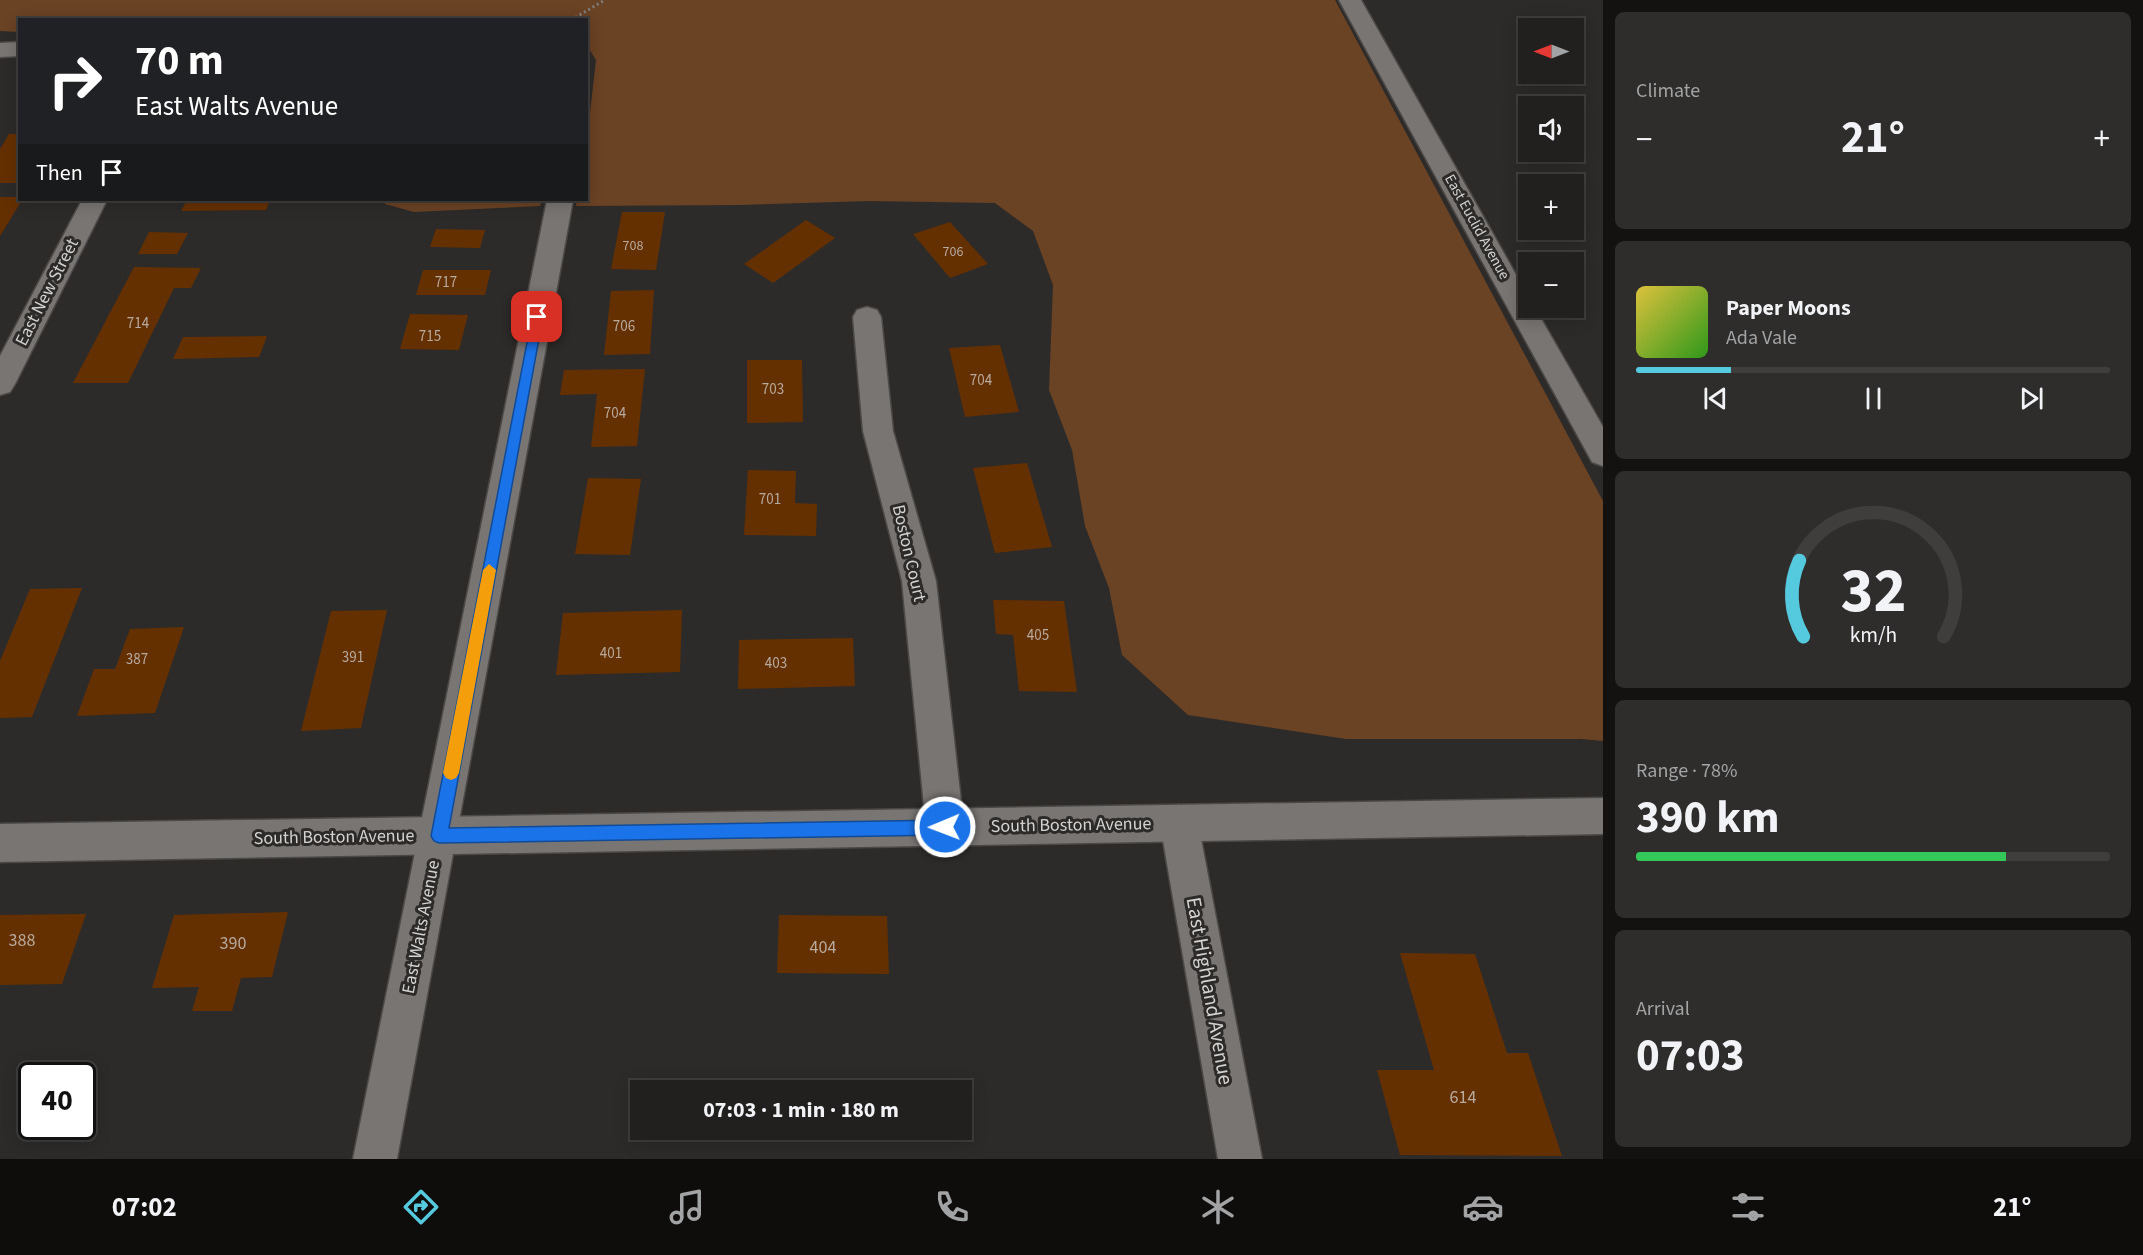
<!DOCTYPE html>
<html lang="en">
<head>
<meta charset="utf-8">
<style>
  :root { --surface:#22201f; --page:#2e2d2c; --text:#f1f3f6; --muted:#a2a3a4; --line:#3f3e3d; --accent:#55cadf }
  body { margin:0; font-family:"Source Sans 3",sans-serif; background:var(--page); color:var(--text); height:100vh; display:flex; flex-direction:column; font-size:22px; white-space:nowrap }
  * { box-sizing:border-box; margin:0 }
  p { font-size:20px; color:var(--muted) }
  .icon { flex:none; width:33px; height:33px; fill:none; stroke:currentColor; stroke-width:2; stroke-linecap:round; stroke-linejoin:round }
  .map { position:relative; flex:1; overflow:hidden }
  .details { display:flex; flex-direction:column; gap:12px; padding:12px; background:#131211; width:540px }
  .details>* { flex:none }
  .top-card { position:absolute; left:18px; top:18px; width:570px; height:183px; border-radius:0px; box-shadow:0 3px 15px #0003,0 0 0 2px var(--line); background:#202124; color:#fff; overflow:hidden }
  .needle { width:39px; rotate:270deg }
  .buttons { position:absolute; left:1518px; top:18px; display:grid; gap:12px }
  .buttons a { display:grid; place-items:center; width:66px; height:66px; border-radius:0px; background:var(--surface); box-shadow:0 3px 15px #0003,0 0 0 2px var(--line); font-size:30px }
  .speed { position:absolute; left:18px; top:1062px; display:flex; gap:12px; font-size:30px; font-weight:700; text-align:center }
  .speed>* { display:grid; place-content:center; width:78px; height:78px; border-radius:50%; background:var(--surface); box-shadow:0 3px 15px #0003,0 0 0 2px var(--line); line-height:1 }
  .speed .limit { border:3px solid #111; border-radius:9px; background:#fff; color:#111 }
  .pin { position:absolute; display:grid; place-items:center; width:51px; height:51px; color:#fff; margin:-26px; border-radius:12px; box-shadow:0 3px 9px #0006 }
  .me { position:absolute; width:66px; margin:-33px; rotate:269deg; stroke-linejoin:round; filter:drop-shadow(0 0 4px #0008) }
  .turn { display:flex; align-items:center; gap:21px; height:126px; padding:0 18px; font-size:27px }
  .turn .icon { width:78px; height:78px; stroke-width:2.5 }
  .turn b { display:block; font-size:42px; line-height:51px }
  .then { display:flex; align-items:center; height:57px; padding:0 18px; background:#0003; gap:12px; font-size:22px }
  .big { font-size:45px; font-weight:700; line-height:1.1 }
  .details .card { flex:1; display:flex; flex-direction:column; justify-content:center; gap:9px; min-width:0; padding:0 21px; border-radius:9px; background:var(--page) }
  .details .dial { align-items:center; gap:0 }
  .dial svg { height:156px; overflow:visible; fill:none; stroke:var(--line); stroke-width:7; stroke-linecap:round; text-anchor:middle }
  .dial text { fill:var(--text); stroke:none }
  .song { display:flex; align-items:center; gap:18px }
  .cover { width:72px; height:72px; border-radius:9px; background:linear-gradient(135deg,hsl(50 70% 55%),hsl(110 70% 35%)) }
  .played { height:6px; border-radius:3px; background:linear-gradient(90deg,var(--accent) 20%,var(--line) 20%) }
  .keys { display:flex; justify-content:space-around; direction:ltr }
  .heat { display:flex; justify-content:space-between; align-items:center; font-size:33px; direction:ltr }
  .charge { height:9px; border-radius:4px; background:linear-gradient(90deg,#34c759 78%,var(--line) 0) }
  .trip { position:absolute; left:630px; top:1080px; width:342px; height:60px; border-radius:0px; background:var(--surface); box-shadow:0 3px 15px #0003,0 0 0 2px var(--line); font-weight:700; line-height:60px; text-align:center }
  .menu { display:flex; height:96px; justify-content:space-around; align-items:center; background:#0e0d0c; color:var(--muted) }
  .menu .icon { width:42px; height:42px }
  .menu .on { color:var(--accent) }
  .menu b { font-size:27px; color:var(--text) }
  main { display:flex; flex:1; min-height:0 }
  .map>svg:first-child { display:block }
</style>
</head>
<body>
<main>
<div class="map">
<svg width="1603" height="1159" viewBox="0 0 1603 1159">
  <rect width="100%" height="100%" fill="#2d2b29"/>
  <path fill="#6a4224" d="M0 0H1335L1603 501V741L1582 739H1346L1188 715 1122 655 1109 588 1085 526 1072 450 1049 390 1053 285 1033 231 995 203 869 201 740 205 576 206 577 200H586L587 139 596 60 587 46 586 20H20L19 32 0 31Z
    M385 200H542L540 206 414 212 385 204Z"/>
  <path fill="#653000" d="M9 134H20V183H0V149Z
    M0 197H20L22 200 0 236Z
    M187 200H270L266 210 181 211Z
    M622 212H665L656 270 611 269Z
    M806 220 835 238 773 283 744 264Z
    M950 222 988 264 950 278 913 234Z
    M436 229 485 230 480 248 430 247Z
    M149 232 188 233 177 254H138Z
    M134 267 201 268 191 288H174L128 383H73Z
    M423 270H491L485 295H416Z
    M654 290 650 354 604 355 611 291Z
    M410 314 468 315 459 350 400 349Z
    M267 336 259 357 173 359 183 337Z
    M1000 345 1019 412 965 417 949 348Z
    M747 360H802L803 422 747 423Z
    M645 369 637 446 591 447 597 394 560 395 564 370Z
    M1027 463 1052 547 995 553 973 468Z
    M748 470 796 471 795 503 817 504 816 536 744 535Z
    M588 478 641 479 630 555 575 554Z
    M82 588 32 717 0 718V661L30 589Z
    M993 600 1064 601 1077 692 1019 691 1013 635 996 634Z
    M387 610 361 728 301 731 331 611Z
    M682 610 680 672 556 675 563 613Z
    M184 627 155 713 77 716 94 669H115L130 629Z
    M853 638 855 686 738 689 739 640Z
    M288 912 272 977 241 978 232 1011H192L199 987 152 988 174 915Z
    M86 914 62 984 0 985V915Z
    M779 915 887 916 889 974 777 973Z
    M1400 953 1475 954 1507 1053H1528L1562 1156 1400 1155 1377 1070H1434Z"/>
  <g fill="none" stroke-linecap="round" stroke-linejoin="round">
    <defs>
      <path id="street" d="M20 42V56L0 57V43Z
        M82 200H107L15 384 10 392 0 395V356Z
        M547 200H573L397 1159H353Z
        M867 307 877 310 881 317 893 431 936 581 964 827 958 840 945 845 932 840 926 827 902 581 863 431 853 317 857 310Z
        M1179 805 1192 810 1198 823 1262 1159H1218L1160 823 1166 810Z"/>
      <path id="secondary" d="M1339 0H1361L1528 296V308H1535L1603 427V466L1592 462Z
        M1603 798V834L0 862V824Z"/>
    </defs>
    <use href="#street" stroke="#4b4947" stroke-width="3"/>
    <use href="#secondary" stroke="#4b4947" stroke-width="3"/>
    <path stroke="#7f7e7c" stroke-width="3" stroke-dasharray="2 3" stroke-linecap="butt" d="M571 20 605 0"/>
    <use href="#street" fill="#797573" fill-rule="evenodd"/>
    <use href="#secondary" fill="#797573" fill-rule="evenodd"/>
  </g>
  <path fill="#1a73e8" stroke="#114b97" stroke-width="1.5" d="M537 313 543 317 449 828 945 820 951 822 953 827 951 832 945 835 439 843 434 841 431 836 532 317Z"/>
  <path fill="#f59e0b" d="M489 564 496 570 459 773 456 778 451 780 446 778 443 773 483 570Z"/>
  <g text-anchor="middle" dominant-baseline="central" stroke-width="6" stroke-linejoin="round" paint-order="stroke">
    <g font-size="14" fill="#b8aa9d">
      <text x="633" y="246">708</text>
      <text x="953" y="252">706</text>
    </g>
    <g font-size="15" fill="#d4d3d1" stroke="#2d2b29">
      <text transform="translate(1477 227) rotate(61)">East Euclid Avenue</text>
    </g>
    <g font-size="15" fill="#b8aa9d">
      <text x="446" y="282">717</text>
      <text x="138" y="323">714</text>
      <text x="624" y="326">706</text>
      <text x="430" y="336">715</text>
      <text x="981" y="380">704</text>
      <text x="773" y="389">703</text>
      <text x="615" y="413">704</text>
      <text x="770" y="499">701</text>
      <text x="1038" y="635">405</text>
      <text x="611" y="653">401</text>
      <text x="353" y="657">391</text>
      <text x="137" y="659">387</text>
      <text x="776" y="663">403</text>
    </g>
    <g font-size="18" fill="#d4d3d1" stroke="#2d2b29">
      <text transform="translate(47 292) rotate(-63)">East New Street</text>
      <text transform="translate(909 553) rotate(77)">Boston Court</text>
      <text transform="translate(1071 825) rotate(-1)">South Boston Avenue</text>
      <text transform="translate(334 837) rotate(-1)">South Boston Avenue</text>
      <text transform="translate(421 927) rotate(-79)">East Walts Avenue</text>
    </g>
    <g font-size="18" fill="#b8aa9d">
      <text x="22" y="940">388</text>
      <text x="233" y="943">390</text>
      <text x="823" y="947">404</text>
      <text x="1463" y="1097">614</text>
    </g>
    <g font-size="21" fill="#d4d3d1" stroke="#2d2b29">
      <text transform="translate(1210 991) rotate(80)">East Highland Avenue</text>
    </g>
  </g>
</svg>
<div class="buttons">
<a><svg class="needle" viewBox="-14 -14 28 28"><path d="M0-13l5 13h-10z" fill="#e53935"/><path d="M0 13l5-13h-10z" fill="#a2a3a4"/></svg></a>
<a><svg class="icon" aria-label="sound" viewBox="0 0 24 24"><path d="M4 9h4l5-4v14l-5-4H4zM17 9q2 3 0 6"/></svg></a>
<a>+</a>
<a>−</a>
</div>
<div class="speed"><div class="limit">40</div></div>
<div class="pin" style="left:537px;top:317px;background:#d93025"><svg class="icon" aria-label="arrive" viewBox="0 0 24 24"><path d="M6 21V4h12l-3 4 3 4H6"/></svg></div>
<svg class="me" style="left:945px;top:827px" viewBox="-20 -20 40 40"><circle r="17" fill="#1a73e8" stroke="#fff" stroke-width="3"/><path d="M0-11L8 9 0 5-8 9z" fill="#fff"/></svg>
<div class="trip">07:03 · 1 min · 180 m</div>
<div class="top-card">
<div class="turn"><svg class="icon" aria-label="right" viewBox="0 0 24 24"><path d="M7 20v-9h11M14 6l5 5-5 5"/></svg><div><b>70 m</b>East Walts Avenue</div></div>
<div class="then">Then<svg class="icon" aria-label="arrive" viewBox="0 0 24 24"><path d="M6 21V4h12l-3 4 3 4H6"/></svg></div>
</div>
</div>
<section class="details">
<div class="card"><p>Climate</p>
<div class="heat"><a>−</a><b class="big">21°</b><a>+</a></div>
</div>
<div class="card">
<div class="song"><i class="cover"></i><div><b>Paper Moons</b><p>Ada Vale</p></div></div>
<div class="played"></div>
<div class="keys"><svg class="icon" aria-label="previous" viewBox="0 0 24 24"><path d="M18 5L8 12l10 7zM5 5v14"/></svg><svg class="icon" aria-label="pause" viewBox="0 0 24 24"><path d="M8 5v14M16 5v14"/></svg><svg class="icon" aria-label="next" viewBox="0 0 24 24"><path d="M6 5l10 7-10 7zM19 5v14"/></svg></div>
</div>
<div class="card dial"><svg viewBox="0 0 100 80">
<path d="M14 69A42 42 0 1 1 86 69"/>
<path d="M14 69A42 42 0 0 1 12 30" stroke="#55cadf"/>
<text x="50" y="56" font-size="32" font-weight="700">32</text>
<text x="50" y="72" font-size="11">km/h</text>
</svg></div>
<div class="card"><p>Range · 78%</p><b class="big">390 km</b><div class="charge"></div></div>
<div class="card"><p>Arrival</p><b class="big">07:03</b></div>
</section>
</main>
<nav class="menu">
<b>07:02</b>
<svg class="icon on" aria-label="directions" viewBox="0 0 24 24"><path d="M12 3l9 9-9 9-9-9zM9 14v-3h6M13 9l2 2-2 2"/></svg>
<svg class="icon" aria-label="music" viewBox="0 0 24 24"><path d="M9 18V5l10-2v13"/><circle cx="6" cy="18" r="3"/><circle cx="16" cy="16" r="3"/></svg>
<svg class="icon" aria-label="phone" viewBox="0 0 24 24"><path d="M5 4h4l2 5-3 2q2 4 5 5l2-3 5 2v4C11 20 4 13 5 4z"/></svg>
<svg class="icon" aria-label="climate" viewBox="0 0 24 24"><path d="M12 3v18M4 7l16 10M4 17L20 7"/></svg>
<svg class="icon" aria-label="car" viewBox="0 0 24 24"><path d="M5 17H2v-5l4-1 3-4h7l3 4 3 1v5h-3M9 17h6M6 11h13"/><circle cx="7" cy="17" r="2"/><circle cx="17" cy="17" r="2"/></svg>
<svg class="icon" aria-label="filters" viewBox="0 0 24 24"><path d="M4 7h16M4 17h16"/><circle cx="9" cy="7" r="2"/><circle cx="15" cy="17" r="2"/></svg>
<b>21°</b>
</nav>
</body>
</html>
